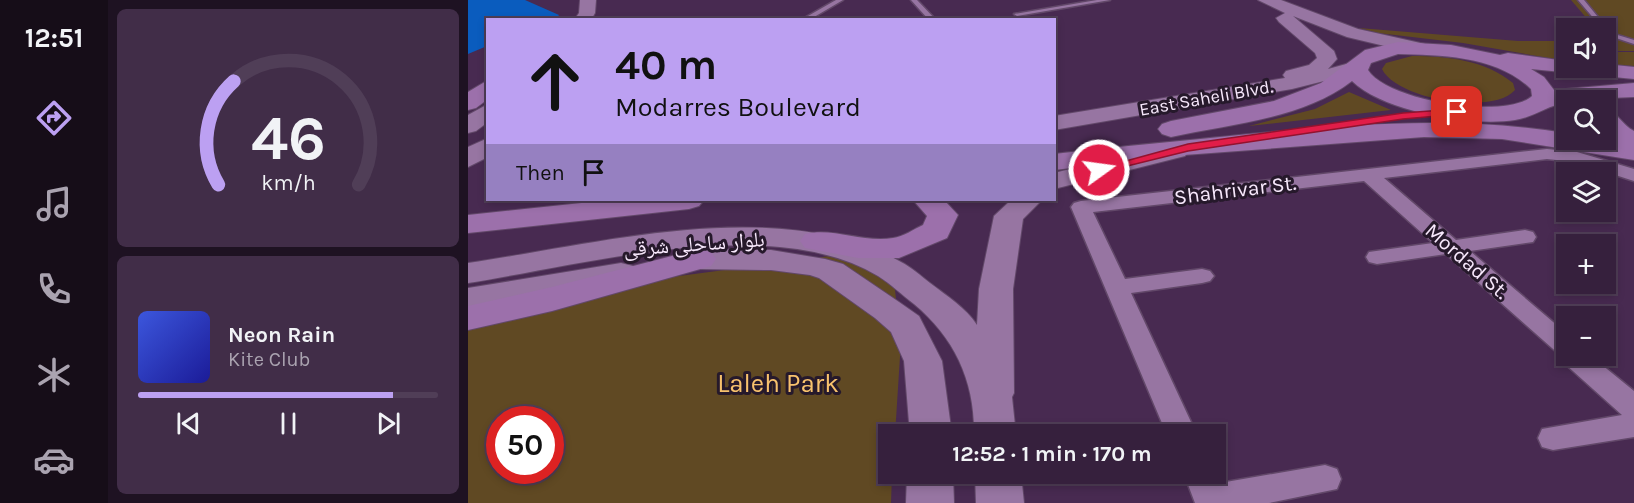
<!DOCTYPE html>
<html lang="en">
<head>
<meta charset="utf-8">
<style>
  :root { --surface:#36203d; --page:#412d48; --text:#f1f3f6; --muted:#aaa3b0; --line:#503e57; --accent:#bca0f2 }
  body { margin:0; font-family:Karla,"Noto Naskh Arabic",sans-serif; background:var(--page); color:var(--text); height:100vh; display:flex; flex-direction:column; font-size:22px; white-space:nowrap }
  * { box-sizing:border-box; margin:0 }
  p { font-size:20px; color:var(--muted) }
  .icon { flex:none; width:33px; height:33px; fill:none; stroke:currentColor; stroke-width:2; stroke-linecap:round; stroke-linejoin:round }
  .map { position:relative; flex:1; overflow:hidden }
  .side { display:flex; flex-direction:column; gap:9px; padding:9px; background:#1e1222; width:360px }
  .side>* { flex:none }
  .hud { position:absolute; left:18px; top:18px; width:570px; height:183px; border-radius:0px; box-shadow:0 3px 9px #0003,0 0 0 2px var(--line); background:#bca0f2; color:#111; overflow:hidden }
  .buttons { position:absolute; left:1088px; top:18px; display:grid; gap:12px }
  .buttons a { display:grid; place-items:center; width:60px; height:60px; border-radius:0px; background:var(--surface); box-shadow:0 3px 9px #0003,0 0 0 2px var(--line); font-size:30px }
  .speed { position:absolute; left:18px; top:406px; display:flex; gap:12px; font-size:30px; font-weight:700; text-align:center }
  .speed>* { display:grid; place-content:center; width:78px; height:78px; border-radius:50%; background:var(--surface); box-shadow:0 3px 9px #0003,0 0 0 2px var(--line); line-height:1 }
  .speed .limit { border:9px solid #d22; background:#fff; color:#111 }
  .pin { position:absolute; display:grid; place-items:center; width:51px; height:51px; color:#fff; margin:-26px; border-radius:12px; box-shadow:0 3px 9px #0006 }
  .me { position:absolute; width:66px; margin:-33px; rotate:76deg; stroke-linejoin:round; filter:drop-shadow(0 0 4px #0008) }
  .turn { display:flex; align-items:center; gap:21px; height:126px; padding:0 30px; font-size:27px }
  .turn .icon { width:78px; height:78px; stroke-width:2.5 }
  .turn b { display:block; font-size:42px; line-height:51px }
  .then { display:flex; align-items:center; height:57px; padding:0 30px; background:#0003; gap:12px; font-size:22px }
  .side .widget { flex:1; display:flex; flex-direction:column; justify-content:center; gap:9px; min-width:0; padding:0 21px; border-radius:9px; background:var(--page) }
  .side .dial { align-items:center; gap:0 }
  .dial svg { height:156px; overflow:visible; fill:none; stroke:var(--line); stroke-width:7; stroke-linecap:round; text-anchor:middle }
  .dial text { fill:var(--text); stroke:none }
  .song { display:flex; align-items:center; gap:18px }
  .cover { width:72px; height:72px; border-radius:9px; background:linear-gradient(135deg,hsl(230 70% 55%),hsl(240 70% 35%)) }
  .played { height:6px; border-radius:3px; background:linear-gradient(90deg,var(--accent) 85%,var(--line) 85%) }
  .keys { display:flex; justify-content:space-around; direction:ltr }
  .trip { position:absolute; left:410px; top:424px; width:348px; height:60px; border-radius:0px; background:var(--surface); box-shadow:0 3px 9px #0003,0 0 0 2px var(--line); font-weight:700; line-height:60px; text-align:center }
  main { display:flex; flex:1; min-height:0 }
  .tab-bar { display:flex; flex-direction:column; width:108px; justify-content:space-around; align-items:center; background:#160d18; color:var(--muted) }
  .tab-bar .icon { width:42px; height:42px }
  .tab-bar .current { color:var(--accent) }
  .tab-bar b { font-size:27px; color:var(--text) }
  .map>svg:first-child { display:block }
</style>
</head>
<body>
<main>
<nav class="tab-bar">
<b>12:51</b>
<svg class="icon current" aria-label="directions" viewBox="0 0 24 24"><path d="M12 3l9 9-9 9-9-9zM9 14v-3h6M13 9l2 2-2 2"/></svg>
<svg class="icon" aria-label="music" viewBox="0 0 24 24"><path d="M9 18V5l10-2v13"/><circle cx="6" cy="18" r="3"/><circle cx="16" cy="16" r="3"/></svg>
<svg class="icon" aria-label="phone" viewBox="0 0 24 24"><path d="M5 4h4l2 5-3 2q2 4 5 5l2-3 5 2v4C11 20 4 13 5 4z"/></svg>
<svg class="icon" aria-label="climate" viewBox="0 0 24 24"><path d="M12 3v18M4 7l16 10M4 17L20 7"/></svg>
<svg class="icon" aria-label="car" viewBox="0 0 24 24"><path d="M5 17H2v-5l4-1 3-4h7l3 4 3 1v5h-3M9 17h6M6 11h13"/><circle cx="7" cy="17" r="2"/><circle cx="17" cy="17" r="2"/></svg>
</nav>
<section class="side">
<div class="widget dial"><svg viewBox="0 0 100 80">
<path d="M14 69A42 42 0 1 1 86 69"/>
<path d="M14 69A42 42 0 0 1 22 16" stroke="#bca0f2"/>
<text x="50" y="56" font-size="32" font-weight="700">46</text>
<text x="50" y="72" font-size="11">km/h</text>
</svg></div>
<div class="widget">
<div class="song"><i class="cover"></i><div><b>Neon Rain</b><p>Kite Club</p></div></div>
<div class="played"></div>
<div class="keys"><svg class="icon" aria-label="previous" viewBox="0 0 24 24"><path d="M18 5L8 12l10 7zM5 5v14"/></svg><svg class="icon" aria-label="pause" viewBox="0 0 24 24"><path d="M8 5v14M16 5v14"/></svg><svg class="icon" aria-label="next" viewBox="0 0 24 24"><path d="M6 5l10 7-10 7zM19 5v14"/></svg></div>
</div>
</section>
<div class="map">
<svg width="1166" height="503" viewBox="0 0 1166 503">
  <rect width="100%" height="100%" fill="#482a51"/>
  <path fill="#604923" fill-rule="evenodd" d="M1103 0H1166V51H1146L1137 40V28H1127Z
    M891 28 1050 41H1098V61L995 43 910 33Z
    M1137 43 1144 52H1166V66L1137 64Z
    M944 56C979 56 1017 60 1045 83L1047 90C1025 116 928 99 914 69L918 63Z
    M881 92 923 110 781 126 847 109Z
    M422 248 433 341 427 435H420V474H424L423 503H0V304ZM32 420H82V471H32Z"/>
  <path fill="#0a5cbe" d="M0 0H57L91 15 88 19 20 20 19 46 0 54Z"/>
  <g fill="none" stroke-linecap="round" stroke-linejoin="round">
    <defs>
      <path id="lane" d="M368 0H375L341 20H333Z
        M443 0H449L468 20H461Z
        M629 0H642L549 16 546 14Z
        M1110 0H1116L1143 33 1166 40V44L1139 35 1137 28H1134Z"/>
      <path id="street" d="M1079 149 1109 152 1166 169V181L1107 162 1079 159 916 178 988 240 1057 230 1065 232 1068 237 1065 242 1002 251 1098 333V356H1123L1166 391V437L1085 450 1074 447 1070 438 1074 429 1154 415 1096 363 1093 356 978 254 909 264 901 262 898 257 901 252 965 243 896 181 625 212 657 279 734 269 742 271 746 276 742 281 734 283 663 293 729 435H699L603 207 606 203 613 201Z
        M857 465 869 469 873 479 869 489 801 503H727L716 474H747V472L752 483Z"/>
      <path id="secondary" d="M112 0H128L127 13 123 20H106L111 13Z
        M790 0H813L890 29 957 44 959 48 950 54 879 37 825 16 866 51 869 59 860 69 889 61 896 63 899 67 896 71 824 89 586 130V116L817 78 815 75 818 71 841 65 849 58 847 53 811 22 808 18 817 13Z
        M20 104V122L8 131 0 133V115Z
        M20 138V157L0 167V147Z
        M708 143 717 146 721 151 717 156 586 189V173Z
        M543 200H574L555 219 545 289 546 393 544 397 548 435H506C507 382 487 338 446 304 434 295 423 284 410 276 304 212 116 265 0 283V263C132 244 309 194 433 262 443 267 453 276 462 283 479 296 498 308 509 325L511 289 526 216Z
        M228 249 303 250 357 259 375 264 431 302 451 316 474 361 484 435H442L436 361 423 332 407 318 351 278 342 275 303 270 228 269 217 266 212 259 217 252Z
        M153 263 165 266 169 273 165 280 0 310V288Z
        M439 474H485L486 503H438Z
        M507 474H553L556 503H508Z"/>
      <path id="highway" d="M930 42 983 45 1032 55 1040 53 1098 61V68H1137V64L1166 67V79L1063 69 1076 77 1086 90 1166 83V97L1098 100V103C1079 105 1067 117 1047 120 1004 127 916 112 884 81 835 119 763 124 703 137L694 134 690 129 694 124 703 121 806 101 853 83 897 50ZM930 54C974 55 1029 56 1063 89L1064 96C1038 120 919 101 900 70L903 63Z
        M20 80V99L8 108 0 110V92Z
        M1137 109C1150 112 1154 125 1166 131V160L1034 139 956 137 716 155 586 170V154C651 146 716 141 781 134 888 124 991 116 1098 133V140L1147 141 1137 133Z
        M142 200H236L231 206 221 209 0 233V215Z
        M445 200H476L490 215 479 238 431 258H390L337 248 332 241 337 234C365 227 395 243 425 238 435 237 446 229 455 225L459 216Z
        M231 249 243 252 248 259 243 266 84 311 0 330V306L84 287Z"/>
    </defs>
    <use href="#lane" stroke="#624869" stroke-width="3"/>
    <use href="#street" stroke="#624869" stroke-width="3"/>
    <use href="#secondary" stroke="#624869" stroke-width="2"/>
    <use href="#highway" stroke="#624869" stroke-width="2"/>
    <use href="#lane" fill="#9775a2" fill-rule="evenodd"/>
    <use href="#street" fill="#9775a2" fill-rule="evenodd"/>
    <use href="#secondary" fill="#9775a2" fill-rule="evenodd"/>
    <use href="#highway" fill="#9c70ab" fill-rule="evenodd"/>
  </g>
  <path fill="#e11d48" stroke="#92132f" stroke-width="1.5" d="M989 109 993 110V114L935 119 720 151 631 173 625 170 720 144 935 113Z"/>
  <g text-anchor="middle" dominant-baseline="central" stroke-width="6" stroke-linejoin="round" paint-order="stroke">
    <g font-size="18" fill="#f7e8fc" stroke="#26192b">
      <text transform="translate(738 98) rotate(-10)">East Saheli Blvd.</text>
    </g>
    <g font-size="21" fill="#f7e8fc" stroke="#26192b">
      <text transform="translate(767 190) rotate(-7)">Shahrivar St.</text>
      <text transform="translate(226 244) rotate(-4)">بلوار ساحلی شرقی</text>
      <text transform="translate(999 261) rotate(41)">Mordad St.</text>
    </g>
    <g font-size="26" fill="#f8c26d" stroke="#26192b">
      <text x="310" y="383">Laleh Park</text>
    </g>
  </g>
</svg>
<div class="buttons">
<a><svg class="icon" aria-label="sound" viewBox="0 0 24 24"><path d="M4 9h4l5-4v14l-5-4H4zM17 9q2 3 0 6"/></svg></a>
<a><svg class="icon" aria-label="search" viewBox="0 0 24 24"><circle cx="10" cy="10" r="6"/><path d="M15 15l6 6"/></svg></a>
<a><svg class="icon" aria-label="layers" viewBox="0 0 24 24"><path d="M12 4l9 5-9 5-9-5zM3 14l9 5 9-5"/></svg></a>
<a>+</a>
<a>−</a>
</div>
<div class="speed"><div class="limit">50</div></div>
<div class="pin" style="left:989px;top:112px;background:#d93025"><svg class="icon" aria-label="arrive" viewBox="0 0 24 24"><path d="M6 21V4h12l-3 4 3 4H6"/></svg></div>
<svg class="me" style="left:631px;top:170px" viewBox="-20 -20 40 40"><circle r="17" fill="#e11d48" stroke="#fff" stroke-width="3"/><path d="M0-11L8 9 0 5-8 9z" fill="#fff"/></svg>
<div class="trip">12:52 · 1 min · 170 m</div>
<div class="hud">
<div class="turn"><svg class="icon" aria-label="ahead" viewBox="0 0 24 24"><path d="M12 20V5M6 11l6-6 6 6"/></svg><div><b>40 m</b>Modarres Boulevard</div></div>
<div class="then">Then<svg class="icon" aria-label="arrive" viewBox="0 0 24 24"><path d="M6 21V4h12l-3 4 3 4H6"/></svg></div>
</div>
</div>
</main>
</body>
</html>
